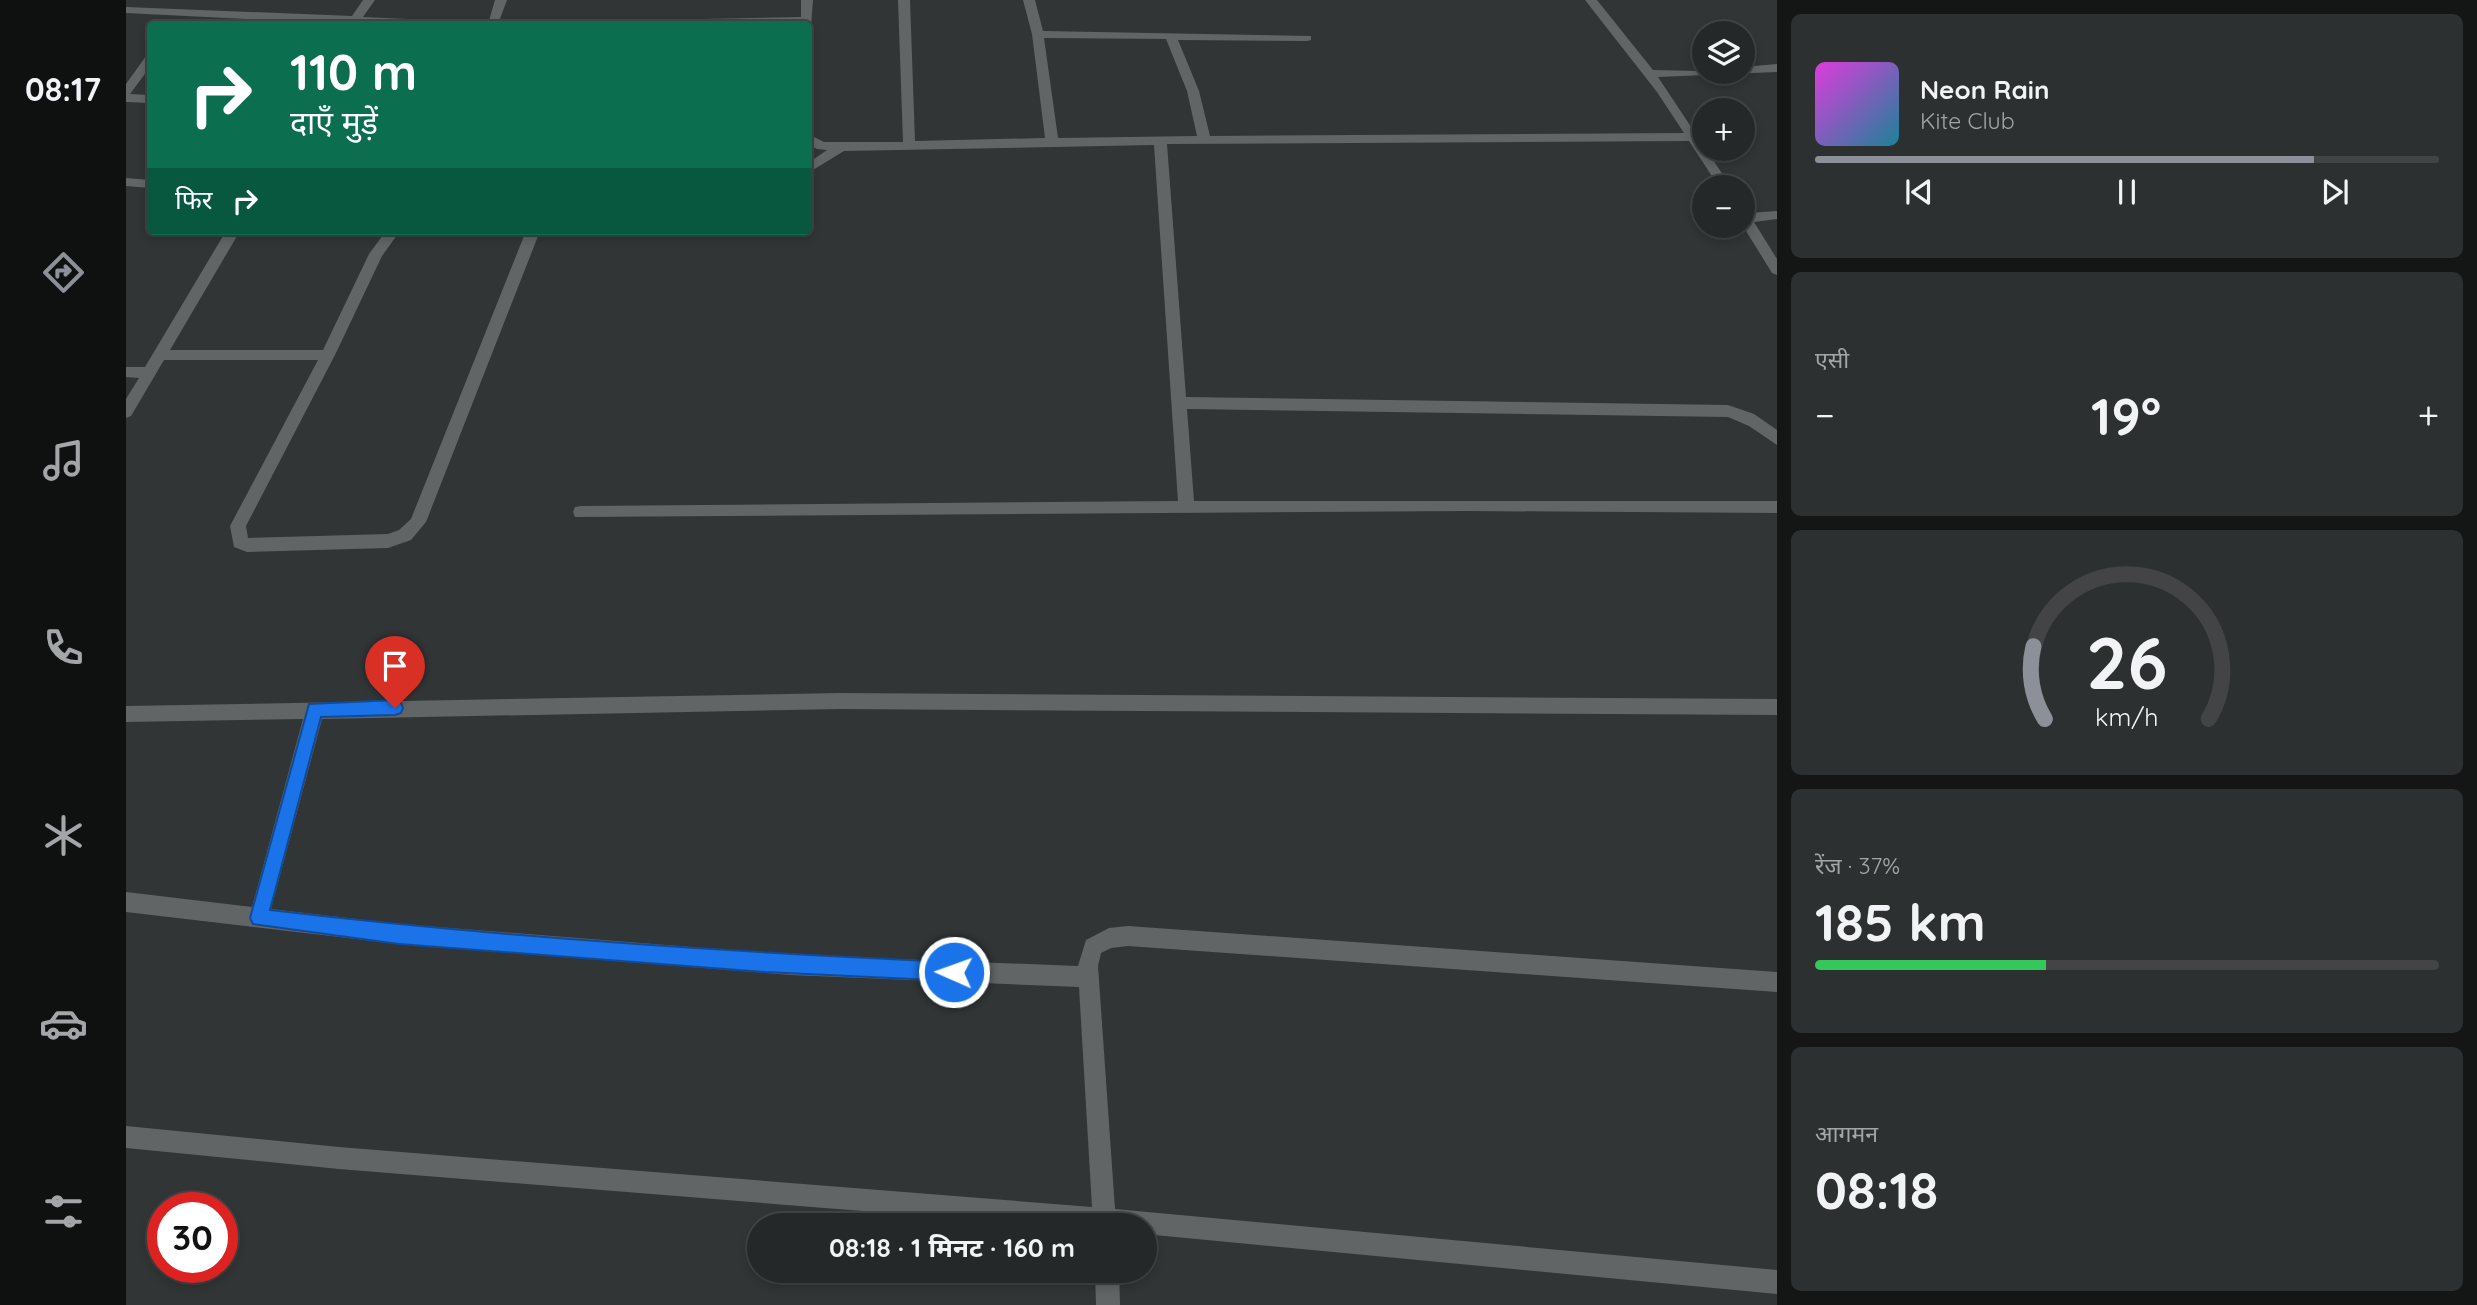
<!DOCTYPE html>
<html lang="hi">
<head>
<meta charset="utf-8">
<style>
  :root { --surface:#252828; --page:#2d3030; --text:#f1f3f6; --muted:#a3a6a8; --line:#424445; --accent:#8c9099 }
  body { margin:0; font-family:Quicksand,"Noto Sans Devanagari",sans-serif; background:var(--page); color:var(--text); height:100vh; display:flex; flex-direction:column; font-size:26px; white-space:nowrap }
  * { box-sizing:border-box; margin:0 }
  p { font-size:23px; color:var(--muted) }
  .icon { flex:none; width:38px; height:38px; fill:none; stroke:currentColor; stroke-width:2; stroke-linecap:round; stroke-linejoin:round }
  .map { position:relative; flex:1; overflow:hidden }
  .details { display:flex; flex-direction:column; gap:14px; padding:14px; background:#141616; width:700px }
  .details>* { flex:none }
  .banner { position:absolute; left:21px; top:21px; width:665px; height:214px; border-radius:7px; box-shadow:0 4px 10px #0003,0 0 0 2px var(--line); background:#0b6e4f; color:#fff; overflow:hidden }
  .fabs { position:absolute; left:1566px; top:21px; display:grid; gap:14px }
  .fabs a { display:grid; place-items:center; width:63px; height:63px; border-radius:50%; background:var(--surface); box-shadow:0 4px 10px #0003,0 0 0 2px var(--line); font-size:35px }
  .speed { position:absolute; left:21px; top:1192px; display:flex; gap:14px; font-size:35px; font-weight:700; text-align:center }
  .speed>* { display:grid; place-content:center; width:91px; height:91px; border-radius:50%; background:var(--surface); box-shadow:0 4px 10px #0003,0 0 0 2px var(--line); line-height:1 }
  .speed .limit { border:10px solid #d22; background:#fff; color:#111 }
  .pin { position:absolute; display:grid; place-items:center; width:60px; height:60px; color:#fff; margin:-72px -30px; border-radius:50% 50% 50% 0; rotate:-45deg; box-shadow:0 0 7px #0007 }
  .pin .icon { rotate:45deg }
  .me { position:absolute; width:77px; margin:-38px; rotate:272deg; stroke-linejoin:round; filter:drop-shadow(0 0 5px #0008) }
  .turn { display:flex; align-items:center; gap:24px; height:147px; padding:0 28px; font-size:32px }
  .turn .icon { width:91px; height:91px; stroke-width:2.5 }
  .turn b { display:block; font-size:49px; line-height:60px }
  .then { display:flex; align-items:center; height:66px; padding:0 28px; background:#0003; gap:14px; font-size:26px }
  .big { font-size:52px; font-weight:700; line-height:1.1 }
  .details .card { flex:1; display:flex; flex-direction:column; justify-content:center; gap:10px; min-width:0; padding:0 24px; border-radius:10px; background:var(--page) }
  .details .dial { align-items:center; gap:0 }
  .dial svg { height:182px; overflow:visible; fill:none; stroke:var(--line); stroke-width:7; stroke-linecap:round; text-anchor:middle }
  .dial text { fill:var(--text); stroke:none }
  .song { display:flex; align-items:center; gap:21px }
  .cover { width:84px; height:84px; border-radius:10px; background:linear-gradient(135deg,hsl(300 70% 55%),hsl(190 70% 35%)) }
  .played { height:7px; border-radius:4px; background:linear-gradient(90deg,var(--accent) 80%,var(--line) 80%) }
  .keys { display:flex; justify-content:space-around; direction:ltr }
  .heat { display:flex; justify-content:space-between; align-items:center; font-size:38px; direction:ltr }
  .charge { height:10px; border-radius:5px; background:linear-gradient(90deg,#34c759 37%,var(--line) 0) }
  .trip { position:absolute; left:621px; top:1213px; width:410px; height:70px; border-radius:35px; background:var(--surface); box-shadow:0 4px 10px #0003,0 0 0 2px var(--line); font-weight:700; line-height:70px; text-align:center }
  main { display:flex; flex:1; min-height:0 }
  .menu { display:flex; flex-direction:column; width:126px; justify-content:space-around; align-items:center; background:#0f1010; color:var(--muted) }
  .menu .icon { width:49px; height:49px }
  .menu .selected { color:var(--accent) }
  .menu b { font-size:32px; color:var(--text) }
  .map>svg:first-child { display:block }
</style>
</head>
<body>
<main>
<nav class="menu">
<b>08:17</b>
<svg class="icon selected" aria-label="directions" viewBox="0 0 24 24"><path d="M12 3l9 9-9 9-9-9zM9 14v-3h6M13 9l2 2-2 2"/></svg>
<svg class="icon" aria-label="music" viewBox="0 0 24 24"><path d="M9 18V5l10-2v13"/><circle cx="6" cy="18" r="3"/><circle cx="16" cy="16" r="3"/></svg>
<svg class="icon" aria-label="phone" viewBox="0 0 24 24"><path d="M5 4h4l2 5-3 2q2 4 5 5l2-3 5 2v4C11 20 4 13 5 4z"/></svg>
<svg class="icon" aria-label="climate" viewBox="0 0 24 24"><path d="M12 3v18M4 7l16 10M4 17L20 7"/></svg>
<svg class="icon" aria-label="car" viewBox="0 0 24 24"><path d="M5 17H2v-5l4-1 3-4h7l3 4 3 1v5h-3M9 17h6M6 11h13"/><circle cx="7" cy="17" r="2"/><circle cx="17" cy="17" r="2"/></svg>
<svg class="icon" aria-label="filters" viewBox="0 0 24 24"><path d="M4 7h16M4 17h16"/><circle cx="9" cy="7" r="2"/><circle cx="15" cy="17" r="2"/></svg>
</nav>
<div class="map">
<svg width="1651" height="1305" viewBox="0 0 1651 1305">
  <rect width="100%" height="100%" fill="#313536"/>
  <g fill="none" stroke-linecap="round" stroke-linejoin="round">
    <path fill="#616566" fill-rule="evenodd" d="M237 0H249L237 17 326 21 332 24H221L0 13V7L226 16Z
      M369 0H381L372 24H362Z
      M675 0H687L685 26 675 24H473L479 21 675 17Z
      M772 0H784L789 141 919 138 906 34 897 0H909L917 31 1185 36V40L1181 41 1052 40 1073 91 1084 136 1558 133 1531 92 1459 0H1471L1527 70 1617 72V67L1651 64V72L1532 77 1605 187H1593L1563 141 1041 144 1060 397 1602 405 1628 414 1651 430V445L1623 426 1602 417 1061 409 1068 501H1651V513L1342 511 449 517 447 512 449 507 455 506 1052 501 1028 145 718 151 682 173V163L701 150 691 149 682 144V134L698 142H777ZM918 38 1040 39 1061 91 1071 136 932 138Z
      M24 55V67L4 94 24 95V103L0 102V84L20 56Z
      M0 178 24 180V188L0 186Z
      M1617 211 1623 213 1651 211V219L1628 222 1651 259V275L1646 273 1617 226Z
      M100 231H114L44 350H197L243 254 260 231H274L256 256 209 355 120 526 122 538 262 534 273 530 285 519 400 231H414L300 522 285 540 262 548 121 552 108 547 104 526 192 360H38L5 416 0 418V399L13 378 0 377V367H19Z
      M714 693 1651 699V715L714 709 196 719 145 909 273 924 665 955 952 966 960 940 983 928 1002 926 1651 972V992L1002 946 985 948 975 953 972 966 989 1209 1651 1270V1294L1018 1234V1225H911L213 1169 0 1148V1126L213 1147 966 1207 953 987 665 975 273 944 0 912V892L126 907 177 719 0 722V706Z
      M969 1270H993L994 1305H970Z"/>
  </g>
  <path fill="#1a73e8" stroke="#114b97" stroke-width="2" d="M269 700 275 703 277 708 275 713 269 715 195 717 144 910C372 937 600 952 828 962L835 965 838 972 835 978 828 981 639 972 273 944 127 924 124 918 183 704Z"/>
</svg>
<div class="fabs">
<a><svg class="icon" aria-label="layers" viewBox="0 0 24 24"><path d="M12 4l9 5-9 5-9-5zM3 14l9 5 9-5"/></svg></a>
<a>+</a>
<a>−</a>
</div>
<div class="speed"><div class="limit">30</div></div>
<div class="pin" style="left:269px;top:708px;background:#d93025"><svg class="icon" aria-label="arrive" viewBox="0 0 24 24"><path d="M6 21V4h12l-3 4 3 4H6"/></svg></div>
<svg class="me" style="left:828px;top:972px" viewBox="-20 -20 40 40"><circle r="17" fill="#1a73e8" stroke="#fff" stroke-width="3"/><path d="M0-11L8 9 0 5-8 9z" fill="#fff"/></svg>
<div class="trip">08:18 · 1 मिनट · 160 m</div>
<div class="banner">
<div class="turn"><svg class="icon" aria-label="right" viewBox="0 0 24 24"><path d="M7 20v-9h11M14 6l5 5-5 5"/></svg><div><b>110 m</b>दाएँ मुड़ें</div></div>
<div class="then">फिर<svg class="icon" aria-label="right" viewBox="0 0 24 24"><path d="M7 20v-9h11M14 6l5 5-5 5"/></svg></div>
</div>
</div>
<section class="details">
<div class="card">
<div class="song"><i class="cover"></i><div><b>Neon Rain</b><p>Kite Club</p></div></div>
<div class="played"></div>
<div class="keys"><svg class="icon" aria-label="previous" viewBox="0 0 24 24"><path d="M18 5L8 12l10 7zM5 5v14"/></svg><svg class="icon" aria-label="pause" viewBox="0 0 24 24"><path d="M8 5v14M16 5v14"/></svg><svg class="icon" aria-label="next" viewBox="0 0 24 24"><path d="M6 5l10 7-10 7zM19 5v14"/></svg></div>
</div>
<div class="card"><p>एसी</p>
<div class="heat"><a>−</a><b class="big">19°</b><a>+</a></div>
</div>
<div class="card dial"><svg viewBox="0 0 100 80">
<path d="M14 69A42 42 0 1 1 86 69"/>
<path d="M14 69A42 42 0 0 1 9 37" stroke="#8c9099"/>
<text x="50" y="56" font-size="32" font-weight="700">26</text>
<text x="50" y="72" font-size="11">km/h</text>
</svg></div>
<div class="card"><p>रेंज · 37%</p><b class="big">185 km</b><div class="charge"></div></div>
<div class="card"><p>आगमन</p><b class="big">08:18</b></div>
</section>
</main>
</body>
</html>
